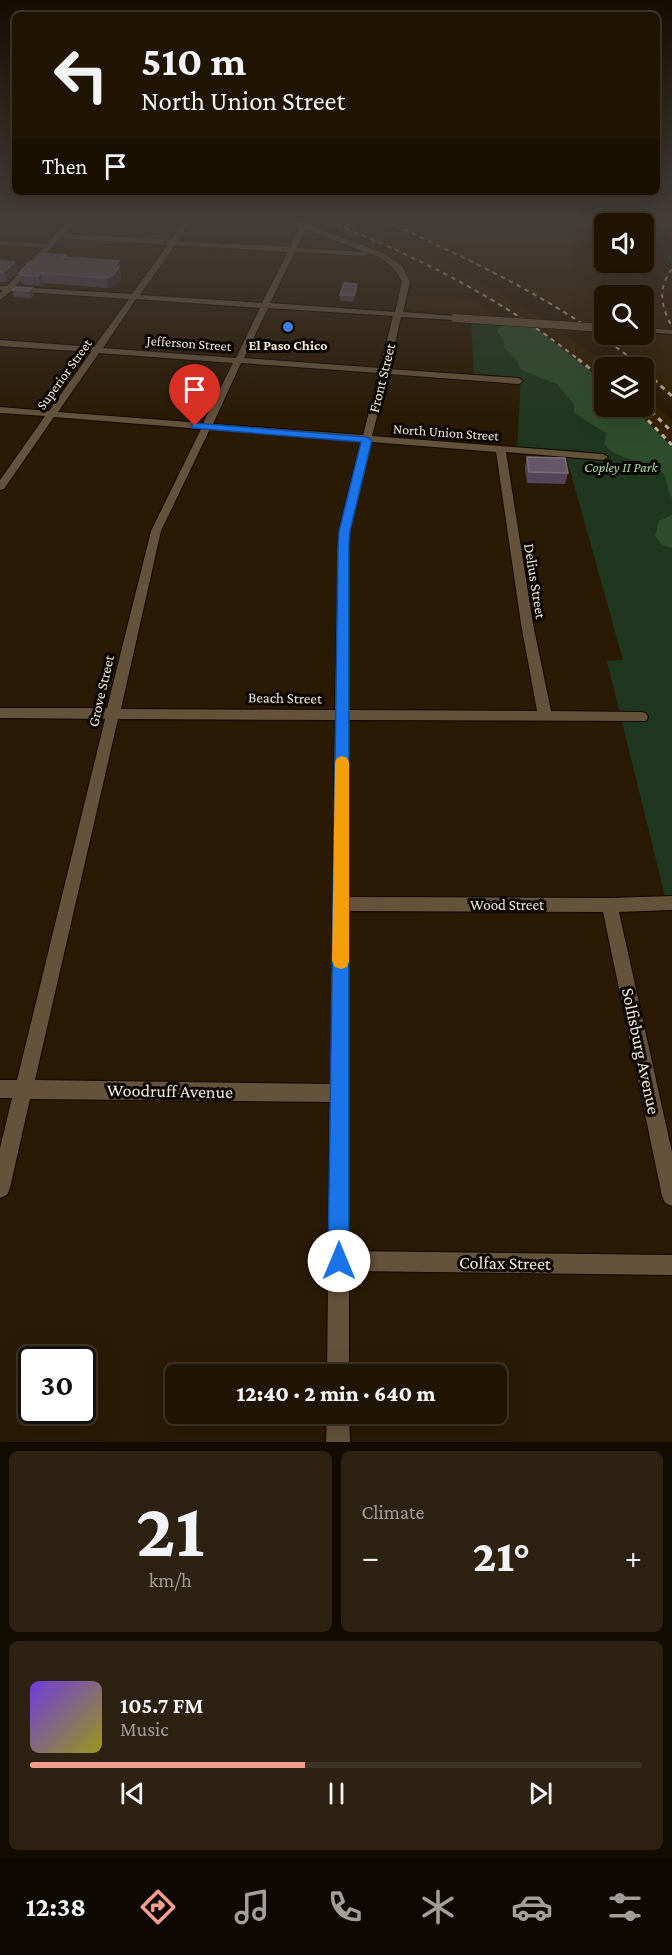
<!DOCTYPE html>
<html lang="en">
<head>
<meta charset="utf-8">
<style>
  :root { --surface:#201403; --page:#2d2112; --text:#f1f3f6; --muted:#a29e9a; --line:#3d3325; --accent:#f59d8e }
  body { margin:0; font-family:"Crimson Pro",serif; background:var(--page); color:var(--text); height:100vh; display:flex; flex-direction:column; font-size:22px; white-space:nowrap }
  * { box-sizing:border-box; margin:0 }
  p { font-size:20px; color:var(--muted) }
  .icon { flex:none; width:33px; height:33px; fill:none; stroke:currentColor; stroke-width:2; stroke-linecap:round; stroke-linejoin:round }
  .map { position:relative; height:1442px; overflow:hidden }
  .details { display:flex; flex-direction:column; gap:9px; padding:9px; background:#120b02; flex:1 }
  .details>* { flex:none }
  .banner { position:absolute; left:12px; top:12px; width:648px; height:183px; border-radius:9px; box-shadow:0 6px 24px #0002,0 0 0 2px var(--line); background:#201403; color:var(--text); overflow:hidden }
  .buttons { position:absolute; left:594px; top:213px; display:grid; gap:12px }
  .buttons a { display:grid; place-items:center; width:60px; height:60px; border-radius:9px; background:var(--surface); box-shadow:0 6px 24px #0002,0 0 0 2px var(--line); font-size:30px }
  .speed { position:absolute; left:18px; top:1346px; display:flex; gap:12px; font-size:30px; font-weight:700; text-align:center }
  .speed>* { display:grid; place-content:center; width:78px; height:78px; border-radius:50%; background:var(--surface); box-shadow:0 6px 24px #0002,0 0 0 2px var(--line); line-height:1 }
  .speed .limit { border:3px solid #111; border-radius:9px; background:#fff; color:#111 }
  .pin { position:absolute; display:grid; place-items:center; width:51px; height:51px; color:#fff; margin:-62px -26px; border-radius:50% 50% 50% 0; rotate:-45deg; box-shadow:0 0 6px #0007 }
  .pin .icon { rotate:45deg }
  .me { position:absolute; width:66px; margin:-33px; rotate:0deg; stroke-linejoin:round; filter:drop-shadow(0 0 4px #0008) }
  .turn { display:flex; align-items:center; gap:21px; height:126px; padding:0 30px; font-size:27px }
  .turn .icon { width:78px; height:78px; stroke-width:2.5 }
  .turn b { display:block; font-size:42px; line-height:51px }
  .then { display:flex; align-items:center; height:57px; padding:0 30px; background:#0003; gap:12px; font-size:22px }
  .big { font-size:45px; font-weight:800; line-height:1.1 }
  .details .tile { flex:1; display:flex; flex-direction:column; justify-content:center; gap:9px; min-width:0; padding:0 21px; border-radius:9px; background:var(--page) }
  .details .dial { align-items:center; gap:0 }
  .dial b { font-size:78px; line-height:1 }
  .song { display:flex; align-items:center; gap:18px }
  .cover { width:72px; height:72px; border-radius:9px; background:linear-gradient(135deg,hsl(260 70% 55%),hsl(60 70% 35%)) }
  .played { height:6px; border-radius:3px; background:linear-gradient(90deg,var(--accent) 45%,var(--line) 45%) }
  .keys { display:flex; justify-content:space-around; direction:ltr }
  .heat { display:flex; justify-content:space-between; align-items:center; font-size:33px; direction:ltr }
  .details .tiles { flex:1; display:grid; gap:9px; grid-template-columns:1fr 1fr }
  .tile:last-child { grid-column:span 2 }
  .trip { position:absolute; left:165px; top:1364px; width:342px; height:60px; border-radius:9px; background:var(--surface); box-shadow:0 6px 24px #0002,0 0 0 2px var(--line); font-weight:800; line-height:60px; text-align:center }
  .tab-bar { display:flex; height:96px; justify-content:space-around; align-items:center; background:#0d0801; color:var(--muted) }
  .tab-bar .icon { width:42px; height:42px }
  .tab-bar .selected { color:var(--accent) }
  .tab-bar b { font-size:27px; color:var(--text) }
  .map>svg:first-child { display:block }
</style>
</head>
<body>
<div class="map">
<svg width="672" height="1442" viewBox="0 0 672 1442">
  <rect width="100%" height="100%" fill="#2a1a04"/>
  <path fill="#352003" fill-rule="evenodd" d="M309 218H336L437 259 476 279 562 332 600 359 610 367 604 368V382L533 326 469 289 379 244Z
    M375 218H520L564 228 581 234 603 247 604 262 625 263 641 274 672 312V401L644 372V368L639 367 598 333 577 319 526 289ZM604 296H644V334H604Z
    M409 296 477 300 494 317 409 310 406 308Z
    M644 396 672 420V447L632 407 644 406Z"/>
  <path fill="#1f371e" d="M471 323 533 326 604 382V406L632 407 672 447V895L665 896 607 661 623 660 565 452 517 448 521 378 474 374Z"/>
  <path fill="#2e4d2c" d="M504 325 533 326 604 382V406L632 407 672 447V498C666 489 669 480 662 472 648 459 613 461 604 443L607 434 574 413V404L557 384 521 370 517 360 504 348V339L498 333V329Z
    M672 515V548L662 545 655 536 659 521Z"/>
  <g fill="none" stroke-linecap="round" stroke-linejoin="round">
    <path stroke="#004d50" stroke-width="2" d="M645 218C660 233 660 245 672 262"/>
    <defs>
      <path id="minor" d="M71 218H78L64 234 171 240 187 218H193L177 241 290 247 300 227 280 218H289L383 253 402 266 410 282 403 312 455 316 459 318 455 320 401 317 389 369 519 378 523 381 519 384 388 374 372 436 603 454 608 457 603 460 506 452 533 624 551 711 641 712 646 713 648 717 646 721 349 720V897L609 898 672 896V910L619 912 672 1152V1206L665 1203 662 1196 603 912 349 911V1251L672 1255V1275L349 1271V1374H327L330 1102 30 1099 10 1188 7 1195 0 1198V1148L12 1098H0V1080H17L105 719 0 718V708H107L151 531 201 429 54 417 4 489 0 490V480L45 416 0 413V407L49 411 91 352 0 346V340L94 347 129 299 11 291 0 300V293L3 291 0 290V286H7L43 248 0 245V241L47 244ZM306 229 365 252 297 248ZM60 238 168 245 132 294 15 287ZM175 245 288 252 262 303 140 295ZM295 252 366 256 369 253C385 259 395 267 402 282L395 312 270 303ZM136 299 260 308 236 358 103 348ZM268 308 393 316 380 368 244 358ZM99 353 233 363 203 423 58 412ZM241 363 379 373 363 435 213 424ZM210 429 361 441 339 531 335 710 121 709 161 531ZM371 442 496 452 521 624 537 711 349 710V531ZM118 719 335 720 331 1084 35 1080Z
        M644 328 672 330V334L644 332Z
        M327 1413H349L350 1442H326Z"/>
    </defs>
    <use href="#minor" stroke="#120500" stroke-width="2"/>
    <use href="#minor" fill="#64523a" fill-rule="evenodd"/>
    <path stroke="#baae9e" stroke-width="2" stroke-dasharray="4.5 4.5" stroke-linecap="butt" d="M320 218C412 254 502 298 579 360
      M379 218C468 259 556 299 633 360
      M672 269C657 289 661 306 672 327"/>
    <path stroke="#baae9e" stroke-width="3" stroke-dasharray="5 5" stroke-linecap="butt" d="M578 359 604 380
      M631 359 672 396
      M644 404 672 432
      M634 406 672 445"/>
    <defs>
      <path id="minor-bridge" d="M455 318 604 328"/>
    </defs>
    <use href="#minor-bridge" stroke="#120500" stroke-width="9" stroke-linecap="butt"/>
    <use href="#minor-bridge" stroke="#64523a" stroke-width="8"/>
  </g>
  <path fill="#53455b" d="M68 258 119 261 121 278 114 287 108 288 43 283 41 286 24 285 23 283H21L19 273 34 263Z
    M0 261 15 262 18 272 7 282H0Z
    M32 288 34 295 31 298 14 297 12 290Z
    M357 291 353 302 340 301V295Z
    M527 457 568 473 565 484 527 483 525 468Z"/>
  <path fill="#3b2d32" d="M119 261 121 278 114 287 108 288 106 278Z
    M15 262 18 272 7 282 4 272Z
    M41 273 43 283 41 286 38 276Z
    M357 284V291L353 302 354 295Z
    M32 288 34 295 31 298 29 291Z"/>
  <path fill="#645768" stroke="#7b6e7a" stroke-width="1.5" d="M42 254H47L67 255 62 257 119 261 114 267H119L112 276 106 278 41 273 38 276 21 275 22 273H19L29 262 34 263Z
    M0 261 15 262 4 272H0Z
    M344 283 357 284 354 295H340Z
    M15 287 32 288 29 291 12 290Z
    M527 457 565 458 568 473 529 472Z"/>
  <linearGradient id="sky" x2="0" y2="1"><stop stop-color="#170e02"/><stop offset="0.52" stop-color="#443e3a"/><stop offset="1" stop-color="#443e3a" stop-opacity="0"/></linearGradient>
  <rect width="672" height="420" fill="url(#sky)"/>
  <path fill="#1a73e8" stroke="#114b97" stroke-width="1.5" d="M195 423 367 437 372 440 350 531 349 545V1261L346 1268 339 1271 331 1268 328 1261 338 545 339 531 361 442 192 428V424Z"/>
  <path fill="#f59e0b" d="M342 756 347 758 349 762V961L347 967 341 969 335 967 332 961 335 762 337 758Z"/>
  <circle fill="#3f7fe0" stroke="#0d0701" stroke-width="2" cx="288" cy="327" r="6"/>
  <g text-anchor="middle" dominant-baseline="central" stroke-width="6" stroke-linejoin="round" paint-order="stroke">
    <g font-size="14" fill="#f4e9db" stroke="#0d0701">
      <text transform="translate(189 343) rotate(4)">Jefferson Street</text>
      <text transform="translate(64 374) rotate(-54)">Superior Street</text>
      <text transform="translate(446 432) rotate(4)">North Union Street</text>
    </g>
    <g font-size="14" font-weight="bold" fill="#f4e9db" stroke="#0d0701">
      <text x="288" y="345">El Paso Chico</text>
    </g>
    <g font-size="14" font-style="italic" fill="#a7dda4" stroke="#0d0701">
      <text x="621" y="467">Copley II Park</text>
    </g>
    <g font-size="15" fill="#f4e9db" stroke="#0d0701">
      <text transform="translate(382 378) rotate(-76)">Front Street</text>
      <text transform="translate(535 581) rotate(81)">Delius Street</text>
      <text transform="translate(101 691) rotate(-77)">Grove Street</text>
      <text transform="translate(285 698) rotate(1)">Beach Street</text>
      <text x="507" y="905">Wood Street</text>
    </g>
    <g font-size="18" fill="#f4e9db" stroke="#0d0701">
      <text transform="translate(641 1051) rotate(78)">Solfisburg Avenue</text>
      <text transform="translate(170 1091) rotate(1)">Woodruff Avenue</text>
      <text transform="translate(505 1263) rotate(1)">Colfax Street</text>
    </g>
  </g>
</svg>
<div class="buttons">
<a><svg class="icon" aria-label="sound" viewBox="0 0 24 24"><path d="M4 9h4l5-4v14l-5-4H4zM17 9q2 3 0 6"/></svg></a>
<a><svg class="icon" aria-label="search" viewBox="0 0 24 24"><circle cx="10" cy="10" r="6"/><path d="M15 15l6 6"/></svg></a>
<a><svg class="icon" aria-label="layers" viewBox="0 0 24 24"><path d="M12 4l9 5-9 5-9-5zM3 14l9 5 9-5"/></svg></a>
</div>
<div class="speed"><div class="limit">30</div></div>
<div class="pin" style="left:195px;top:426px;background:#d93025"><svg class="icon" aria-label="arrive" viewBox="0 0 24 24"><path d="M6 21V4h12l-3 4 3 4H6"/></svg></div>
<svg class="me" style="left:339px;top:1261px" viewBox="-20 -20 40 40"><circle r="19" fill="#fff"/><path d="M0-13L10 11 0 6-10 11z" fill="#1a73e8"/></svg>
<div class="trip">12:40 · 2 min · 640 m</div>
<div class="banner">
<div class="turn"><svg class="icon" aria-label="left" viewBox="0 0 24 24"><path d="M17 20v-9H6M10 6l-5 5 5 5"/></svg><div><b>510 m</b>North Union Street</div></div>
<div class="then">Then<svg class="icon" aria-label="arrive" viewBox="0 0 24 24"><path d="M6 21V4h12l-3 4 3 4H6"/></svg></div>
</div>
</div>
<section class="details">
<div class="tiles">
<div class="tile dial"><b>21</b><p>km/h</p></div>
<div class="tile"><p>Climate</p>
<div class="heat"><a>−</a><b class="big">21°</b><a>+</a></div>
</div>
<div class="tile">
<div class="song"><i class="cover"></i><div><b>105.7 FM</b><p>Music</p></div></div>
<div class="played"></div>
<div class="keys"><svg class="icon" aria-label="previous" viewBox="0 0 24 24"><path d="M18 5L8 12l10 7zM5 5v14"/></svg><svg class="icon" aria-label="pause" viewBox="0 0 24 24"><path d="M8 5v14M16 5v14"/></svg><svg class="icon" aria-label="next" viewBox="0 0 24 24"><path d="M6 5l10 7-10 7zM19 5v14"/></svg></div>
</div>
</div>
</section>
<nav class="tab-bar">
<b>12:38</b>
<svg class="icon selected" aria-label="directions" viewBox="0 0 24 24"><path d="M12 3l9 9-9 9-9-9zM9 14v-3h6M13 9l2 2-2 2"/></svg>
<svg class="icon" aria-label="music" viewBox="0 0 24 24"><path d="M9 18V5l10-2v13"/><circle cx="6" cy="18" r="3"/><circle cx="16" cy="16" r="3"/></svg>
<svg class="icon" aria-label="phone" viewBox="0 0 24 24"><path d="M5 4h4l2 5-3 2q2 4 5 5l2-3 5 2v4C11 20 4 13 5 4z"/></svg>
<svg class="icon" aria-label="climate" viewBox="0 0 24 24"><path d="M12 3v18M4 7l16 10M4 17L20 7"/></svg>
<svg class="icon" aria-label="car" viewBox="0 0 24 24"><path d="M5 17H2v-5l4-1 3-4h7l3 4 3 1v5h-3M9 17h6M6 11h13"/><circle cx="7" cy="17" r="2"/><circle cx="17" cy="17" r="2"/></svg>
<svg class="icon" aria-label="filters" viewBox="0 0 24 24"><path d="M4 7h16M4 17h16"/><circle cx="9" cy="7" r="2"/><circle cx="15" cy="17" r="2"/></svg>
</nav>
</body>
</html>
